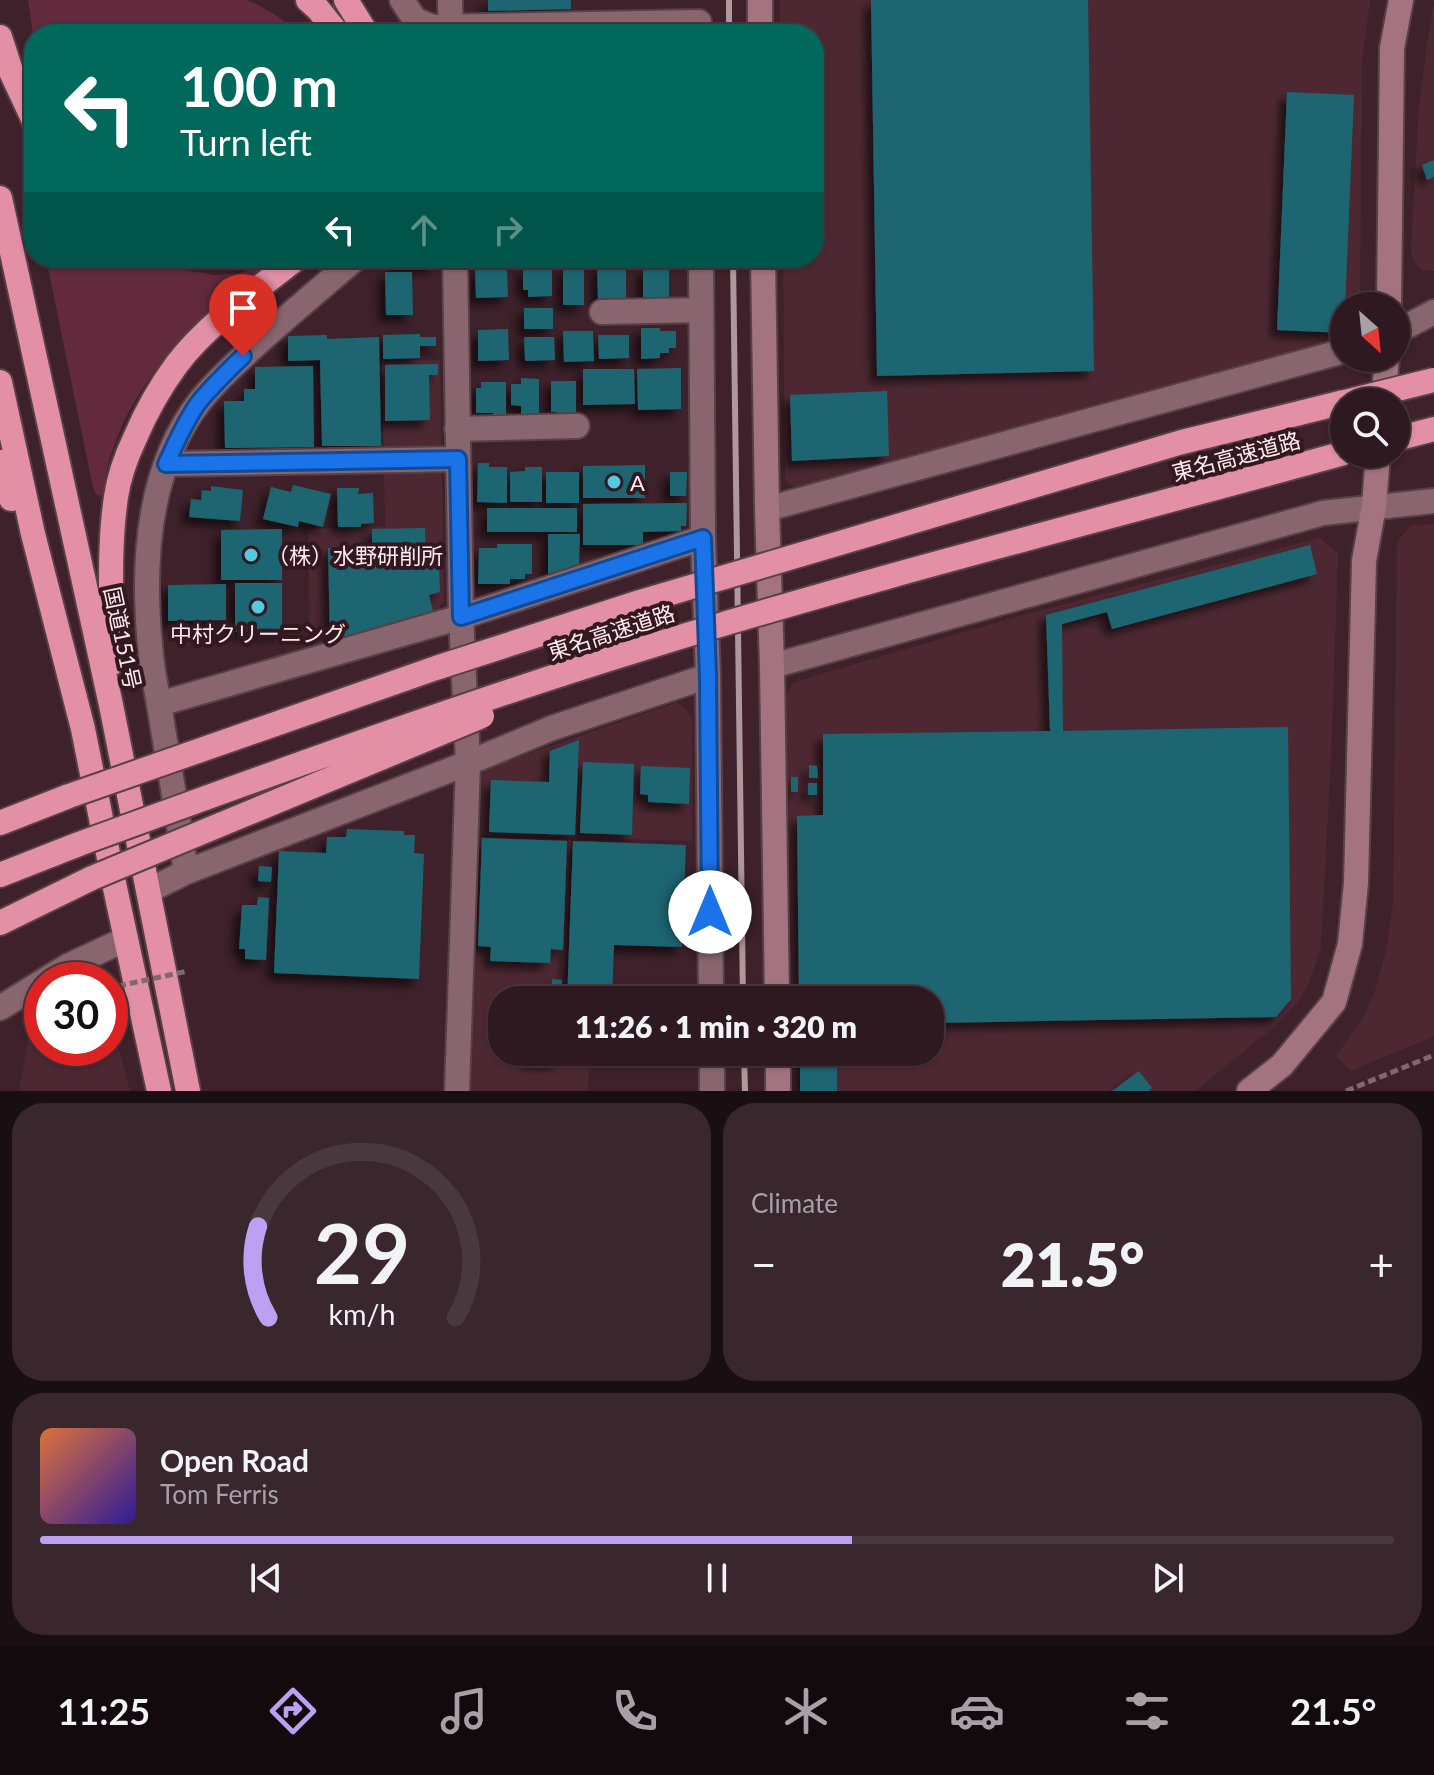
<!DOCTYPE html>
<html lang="en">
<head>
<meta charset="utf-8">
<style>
  :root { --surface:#2e1920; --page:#3a262d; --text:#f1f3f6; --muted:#a7a0a5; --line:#49383e; --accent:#bca0f2 }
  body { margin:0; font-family:Lato,"Noto Sans JP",sans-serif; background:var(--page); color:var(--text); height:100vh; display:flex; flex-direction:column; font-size:30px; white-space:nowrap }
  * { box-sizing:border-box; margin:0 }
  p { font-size:26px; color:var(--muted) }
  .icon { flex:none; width:44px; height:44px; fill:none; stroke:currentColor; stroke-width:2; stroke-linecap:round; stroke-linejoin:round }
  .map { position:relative; height:1091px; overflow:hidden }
  .panel { display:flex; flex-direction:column; gap:12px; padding:12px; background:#190e12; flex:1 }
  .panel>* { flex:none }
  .hud { position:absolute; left:24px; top:24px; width:800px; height:244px; border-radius:32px; box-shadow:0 2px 6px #0004,0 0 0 2px var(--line); background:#00695c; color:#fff; overflow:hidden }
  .needle { width:52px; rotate:153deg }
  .fabs { position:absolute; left:1330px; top:292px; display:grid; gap:16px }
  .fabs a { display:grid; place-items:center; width:80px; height:80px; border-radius:50%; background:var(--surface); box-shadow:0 2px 6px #0004,0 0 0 2px var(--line); font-size:40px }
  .speed { position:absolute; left:24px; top:962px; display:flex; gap:16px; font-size:40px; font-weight:700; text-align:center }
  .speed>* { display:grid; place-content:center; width:104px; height:104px; border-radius:50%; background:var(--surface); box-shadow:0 2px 6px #0004,0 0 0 2px var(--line); line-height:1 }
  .speed .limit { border:12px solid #d22; background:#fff; color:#111 }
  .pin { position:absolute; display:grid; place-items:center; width:68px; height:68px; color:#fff; margin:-82px -34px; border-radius:50% 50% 50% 0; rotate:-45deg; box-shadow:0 0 8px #0007 }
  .pin .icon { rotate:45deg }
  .me { position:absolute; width:88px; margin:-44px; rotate:0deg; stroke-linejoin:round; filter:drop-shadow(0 0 6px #0008) }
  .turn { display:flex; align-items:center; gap:28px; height:168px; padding:0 24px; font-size:36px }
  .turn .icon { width:104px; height:104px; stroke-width:2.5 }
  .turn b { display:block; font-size:56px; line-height:68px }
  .lanes { display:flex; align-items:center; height:76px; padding:0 24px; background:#0003; justify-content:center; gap:40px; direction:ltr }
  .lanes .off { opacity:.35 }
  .big { font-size:60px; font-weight:800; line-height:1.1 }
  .panel .card { flex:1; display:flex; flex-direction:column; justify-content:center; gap:12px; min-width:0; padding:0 28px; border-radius:32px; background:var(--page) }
  .panel .dial { align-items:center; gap:0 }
  .dial svg { height:208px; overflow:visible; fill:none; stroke:var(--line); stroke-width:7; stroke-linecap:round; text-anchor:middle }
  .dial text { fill:var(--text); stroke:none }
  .song { display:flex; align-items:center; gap:24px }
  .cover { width:96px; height:96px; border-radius:12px; background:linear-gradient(135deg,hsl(20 70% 55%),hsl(250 70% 35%)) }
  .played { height:8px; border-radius:4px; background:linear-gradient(90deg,var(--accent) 60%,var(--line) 60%) }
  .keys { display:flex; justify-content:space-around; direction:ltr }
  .heat { display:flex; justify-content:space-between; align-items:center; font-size:44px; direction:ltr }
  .panel .tiles { flex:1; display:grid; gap:12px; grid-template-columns:1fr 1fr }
  .card:last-child { grid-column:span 2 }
  .trip { position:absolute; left:488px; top:986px; width:456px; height:80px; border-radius:32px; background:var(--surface); box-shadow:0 2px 6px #0004,0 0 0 2px var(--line); font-weight:800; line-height:80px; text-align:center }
  .tabs { display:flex; height:128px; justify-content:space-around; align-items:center; background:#120a0d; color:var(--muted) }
  .tabs .icon { width:56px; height:56px }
  .tabs .current { color:var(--accent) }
  .tabs b { font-size:36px; color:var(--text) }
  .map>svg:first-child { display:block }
</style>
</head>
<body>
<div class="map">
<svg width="1434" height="1091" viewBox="0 0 1434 1091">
  <defs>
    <filter id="shadow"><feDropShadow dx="-7" dy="7" stdDeviation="4" flood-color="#0009"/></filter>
  </defs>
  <rect width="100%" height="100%" fill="#3e212a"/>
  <path fill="#4d2833" d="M780 0H1370L1362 63 1360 306H1344V338L798 491 785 480 783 258H814V34H780Z
    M1434 4V271L1422 270 1413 261 1411 249 1418 117 1426 49Z
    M440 360 444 601 434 614 310 650 308 529 385 527 382 361Z
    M1434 524V1036L1351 1071 1336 1056 1361 1021 1374 994 1386 951 1393 903 1397 542 1410 526Z
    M1320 538 1338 554 1331 759 1321 946 1308 986 1296 1004 1274 1027 1195 1091H793L792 1052H930V1000H792L786 694 794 682 1022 615Z
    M677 702 692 716V841L480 835 482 770Z
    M480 837 571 840 565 1000H502V1052H563V1057L589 1059 588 1091H471Z
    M42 1014V1048H110V1016L130 1091H19L32 1018Z"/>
  <path fill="#622a3c" d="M28 0H247C267 8 284 20 300 34H34V41Z
    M46 258H146L173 268 215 275 239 273 275 263C205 319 142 362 112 452 107 465 105 480 103 494L100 496 96 494 93 488Z"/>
  <path fill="#1e6571" filter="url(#shadow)" d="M488 0H571V9L488 11Z
    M871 0H1088L1094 371 877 376Z
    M1287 92 1354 95 1344 333 1277 330Z
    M1434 160V177L1427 180 1422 165Z
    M394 258H434V266L394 267Z
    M473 258H511V261L473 262Z
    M597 265H626V299L598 300Z
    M584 266V305H563V267Z
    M523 267H552V296L528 297V290H523Z
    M669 267V299H643V268Z
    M475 269H507L508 297 476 298Z
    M385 272H412L413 315H386Z
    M524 308H553V329H524Z
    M641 328H660V331H676V348H669V353H660V358L641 359Z
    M508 329 509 360 478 361V330Z
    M563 331H593L594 361 564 362Z
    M420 334V337H436V346H420V358L383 359V335Z
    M327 335V339L379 337 381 446H322L320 360 288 361V336Z
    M598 335H629V358L599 359Z
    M524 337H554L555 360 525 361Z
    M438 364V375H429L430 420 385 421V365Z
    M313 366 314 447 225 448 224 401H244V389H255V367Z
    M681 368V409L638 410 637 369Z
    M583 369H634L635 404 583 405Z
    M521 378 539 379V419H521V406L511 405V384H521Z
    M551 381H576V418H557V412H551Z
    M481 382H506V419H493V413H476V388H481Z
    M887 391 889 456 792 461 790 395Z
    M478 463H489V467H507V503L477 502Z
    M645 465V498H583V466Z
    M525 467H542V502H510V472L525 471Z
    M546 472H579V503H546Z
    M670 472H687L686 496H670Z
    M293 485 331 494 323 527 299 521 298 527 263 519 271 487 291 492Z
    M211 486 243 490 240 521 189 517 191 499 201 500 202 490 211 491Z
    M337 488H359L358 494 373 493 374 523 361 524V527H338Z
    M687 503 686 526H681V531L643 532V545H583V504Z
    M487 508H577V532H487Z
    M425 528 426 568 439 564 440 592 429 595 433 611 330 642 328 548 372 547V529Z
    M282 529V580H221V530Z
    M548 534H580L579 564 548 574Z
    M497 544H532V574H525V579H510V584H478L479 548H497Z
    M1310 545 1317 574 1112 629 1107 612 1062 624 1063 731 1288 727 1291 999 1276 1017 930 1023V1000H799L797 816 823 815V734L1050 731 1046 615Z
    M235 583H282V632H235Z
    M226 584V620L168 621V585Z
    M579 740 575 835 489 832 491 780 549 782 550 751Z
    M583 762 634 764 632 835 580 833Z
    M809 765 817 766 818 778H809Z
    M641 766 690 768 689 804 648 802V795L640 794Z
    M791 777H798V792H791Z
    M808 783H817V795H808Z
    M347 829 404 831V835H415L414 853 424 854 419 979 274 973 279 851 326 853 327 837H346Z
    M482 838 567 841 563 950 551 949 550 963 490 961 491 947 478 946Z
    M573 841 686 845 682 947 614 945 612 1000H567Z
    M259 866 272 867 271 882 258 881Z
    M258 897 269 898 266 960 245 959V949H239L242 905H257Z
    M552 979 562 980 561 1000H543V991H552Z
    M528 1052H559V1062L528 1061Z
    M800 1052H837V1091H800Z
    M1139 1071 1152 1088 1149 1091H1112Z"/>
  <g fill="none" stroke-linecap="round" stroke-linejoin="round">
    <defs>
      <path id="street" d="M402 0 415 20 433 27 699 22
        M450 0 451 34
        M455 258 461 617 468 763 457 1091
        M701 258 703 538 708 676 711 1000
        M602 312 701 310
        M1396 332 1434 312
        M457 429 577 426
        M166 464 458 459
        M767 509 1344 351
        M772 666 1323 513 1434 501
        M159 704 461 617 703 538
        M186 872C179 824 171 776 163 729 159 701 152 673 150 645 142 563 147 469 200 401 215 382 233 366 251 349 285 318 321 288 356 258
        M148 891 186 872 468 763 552 728 708 676
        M45 980 68 966 126 939
        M0 1008 42 982
        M712 1052V1091"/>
      <path id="secondary" d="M760 0V34
        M763 258 767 509 772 666 777 1000
        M1389 306 1392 48 1401 0
        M1383 402 1387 358
        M778 1052V1091
        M1249 1091 1282 1065 1334 1002 1350 944 1356 883 1364 561 1374 506 1378 454"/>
      <path id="highway" d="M308 0 318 9 338 34
        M346 0 367 34
        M0 37 12 74 34 121
        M0 198 111 705 188 1091
        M0 382 33 534 83 729 115 888 159 1091
        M1396 439 1434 429
        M0 462 11 499
        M112 663C112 608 108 551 116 497 119 476 126 457 135 438 146 412 160 387 177 364 209 322 256 291 297 258
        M0 823 69 796
        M0 875 79 844
        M0 923 92 878"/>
    </defs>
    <use href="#street" stroke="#584047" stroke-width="28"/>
    <use href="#secondary" stroke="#584047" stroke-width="28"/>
    <use href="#highway" stroke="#584047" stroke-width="28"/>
    <path stroke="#81676f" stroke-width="5" stroke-dasharray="8 4" stroke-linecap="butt" d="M1346 1091 1434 1055"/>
    <use href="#street" stroke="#89666f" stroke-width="24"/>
    <use href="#secondary" stroke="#a47380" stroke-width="24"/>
    <use href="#highway" stroke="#e390a7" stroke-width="24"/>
    <path stroke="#af979e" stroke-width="6" d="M729 0V34
      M733 258 743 1000
      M744 1052 745 1091"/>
    <defs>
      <path id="highway-bridge" d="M1345 402 1434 380
        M69 796 436 668 640 602 1182 442 1344 402
        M79 844C269 775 458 705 651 646 880 575 1113 517 1344 453
        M92 878 482 716"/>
    </defs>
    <use href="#highway-bridge" stroke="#584047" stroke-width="28" stroke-linecap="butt"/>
    <path stroke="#81676f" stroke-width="5" stroke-dasharray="8 4" stroke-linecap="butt" d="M118 986 188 971"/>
    <use href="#highway-bridge" stroke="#e390a7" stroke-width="24"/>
  </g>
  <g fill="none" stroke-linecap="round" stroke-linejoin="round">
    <defs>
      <path id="route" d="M243 356C228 371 212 386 199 402 185 421 176 443 166 464L458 459 461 617 703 538 708 676 710 912"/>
    </defs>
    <use href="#route" stroke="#114b97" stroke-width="20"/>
    <use href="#route" stroke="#1a73e8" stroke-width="14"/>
  </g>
  <g fill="#54cade" stroke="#341820" stroke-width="3">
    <circle cx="614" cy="482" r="8"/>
    <circle cx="251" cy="555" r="8"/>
    <circle cx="258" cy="607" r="8"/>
  </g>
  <g text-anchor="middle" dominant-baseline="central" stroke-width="8" stroke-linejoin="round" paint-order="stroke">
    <g font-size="22" fill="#feeaef" stroke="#341820">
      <text transform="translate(1236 456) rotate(-15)">東名高速道路</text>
      <text transform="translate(611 632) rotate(-18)">東名高速道路</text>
      <text transform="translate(123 638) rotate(78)">国道151号</text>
    </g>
    <g font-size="22" fill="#feeaef" stroke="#341820" text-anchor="start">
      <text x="630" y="482">A</text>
      <text x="267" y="555">（株）水野研削所</text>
      <text x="258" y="633" text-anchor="middle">中村クリーニング</text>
    </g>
  </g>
</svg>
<div class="fabs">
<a><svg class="needle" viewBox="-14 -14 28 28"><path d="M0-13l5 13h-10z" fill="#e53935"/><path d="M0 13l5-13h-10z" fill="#a7a0a5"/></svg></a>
<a><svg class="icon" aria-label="search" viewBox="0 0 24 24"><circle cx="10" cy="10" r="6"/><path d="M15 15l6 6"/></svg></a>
</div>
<div class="speed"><div class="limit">30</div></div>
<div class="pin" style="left:243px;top:356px;background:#d93025"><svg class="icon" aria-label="arrive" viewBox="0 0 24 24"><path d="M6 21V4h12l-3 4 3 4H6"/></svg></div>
<svg class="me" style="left:710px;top:912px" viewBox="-20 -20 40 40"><circle r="19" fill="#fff"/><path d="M0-13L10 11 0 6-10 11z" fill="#1a73e8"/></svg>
<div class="trip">11:26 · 1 min · 320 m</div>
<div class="hud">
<div class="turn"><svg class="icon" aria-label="left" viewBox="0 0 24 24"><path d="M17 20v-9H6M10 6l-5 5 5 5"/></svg><div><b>100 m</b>Turn left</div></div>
<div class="lanes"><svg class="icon" aria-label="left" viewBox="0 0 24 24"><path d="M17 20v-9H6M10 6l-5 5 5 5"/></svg><svg class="icon off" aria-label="ahead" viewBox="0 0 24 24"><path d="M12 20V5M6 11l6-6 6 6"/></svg><svg class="icon off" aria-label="right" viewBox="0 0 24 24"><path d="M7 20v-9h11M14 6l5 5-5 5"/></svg></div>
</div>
</div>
<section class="panel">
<div class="tiles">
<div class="card dial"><svg viewBox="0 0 100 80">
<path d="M14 69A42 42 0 1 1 86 69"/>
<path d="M14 69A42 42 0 0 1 10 34" stroke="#bca0f2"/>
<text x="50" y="56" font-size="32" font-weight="700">29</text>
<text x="50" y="72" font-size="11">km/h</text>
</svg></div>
<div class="card"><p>Climate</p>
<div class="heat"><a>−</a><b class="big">21.5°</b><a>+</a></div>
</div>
<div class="card">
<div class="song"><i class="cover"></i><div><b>Open Road</b><p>Tom Ferris</p></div></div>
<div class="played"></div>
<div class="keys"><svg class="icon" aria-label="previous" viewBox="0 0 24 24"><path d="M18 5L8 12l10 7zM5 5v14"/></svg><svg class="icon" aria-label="pause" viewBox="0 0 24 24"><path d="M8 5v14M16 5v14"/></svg><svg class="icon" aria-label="next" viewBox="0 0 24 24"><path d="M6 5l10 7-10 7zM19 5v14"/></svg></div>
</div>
</div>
</section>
<nav class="tabs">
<b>11:25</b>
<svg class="icon current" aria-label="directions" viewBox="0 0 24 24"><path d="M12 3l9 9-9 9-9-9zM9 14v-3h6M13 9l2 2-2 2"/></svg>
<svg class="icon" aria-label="music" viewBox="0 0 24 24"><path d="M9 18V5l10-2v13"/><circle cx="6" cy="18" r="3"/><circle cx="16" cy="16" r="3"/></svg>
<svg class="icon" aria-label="phone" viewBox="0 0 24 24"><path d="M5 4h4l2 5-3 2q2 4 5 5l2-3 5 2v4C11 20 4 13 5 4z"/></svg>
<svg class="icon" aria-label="climate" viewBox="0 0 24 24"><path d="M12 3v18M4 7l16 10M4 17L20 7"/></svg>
<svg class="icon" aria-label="car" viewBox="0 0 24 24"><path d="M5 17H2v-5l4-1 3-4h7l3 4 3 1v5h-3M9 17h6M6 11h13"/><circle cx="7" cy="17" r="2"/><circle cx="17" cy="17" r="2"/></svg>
<svg class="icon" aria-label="filters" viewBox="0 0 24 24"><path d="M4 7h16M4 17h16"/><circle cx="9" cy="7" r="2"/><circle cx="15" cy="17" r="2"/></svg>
<b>21.5°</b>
</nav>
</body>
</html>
